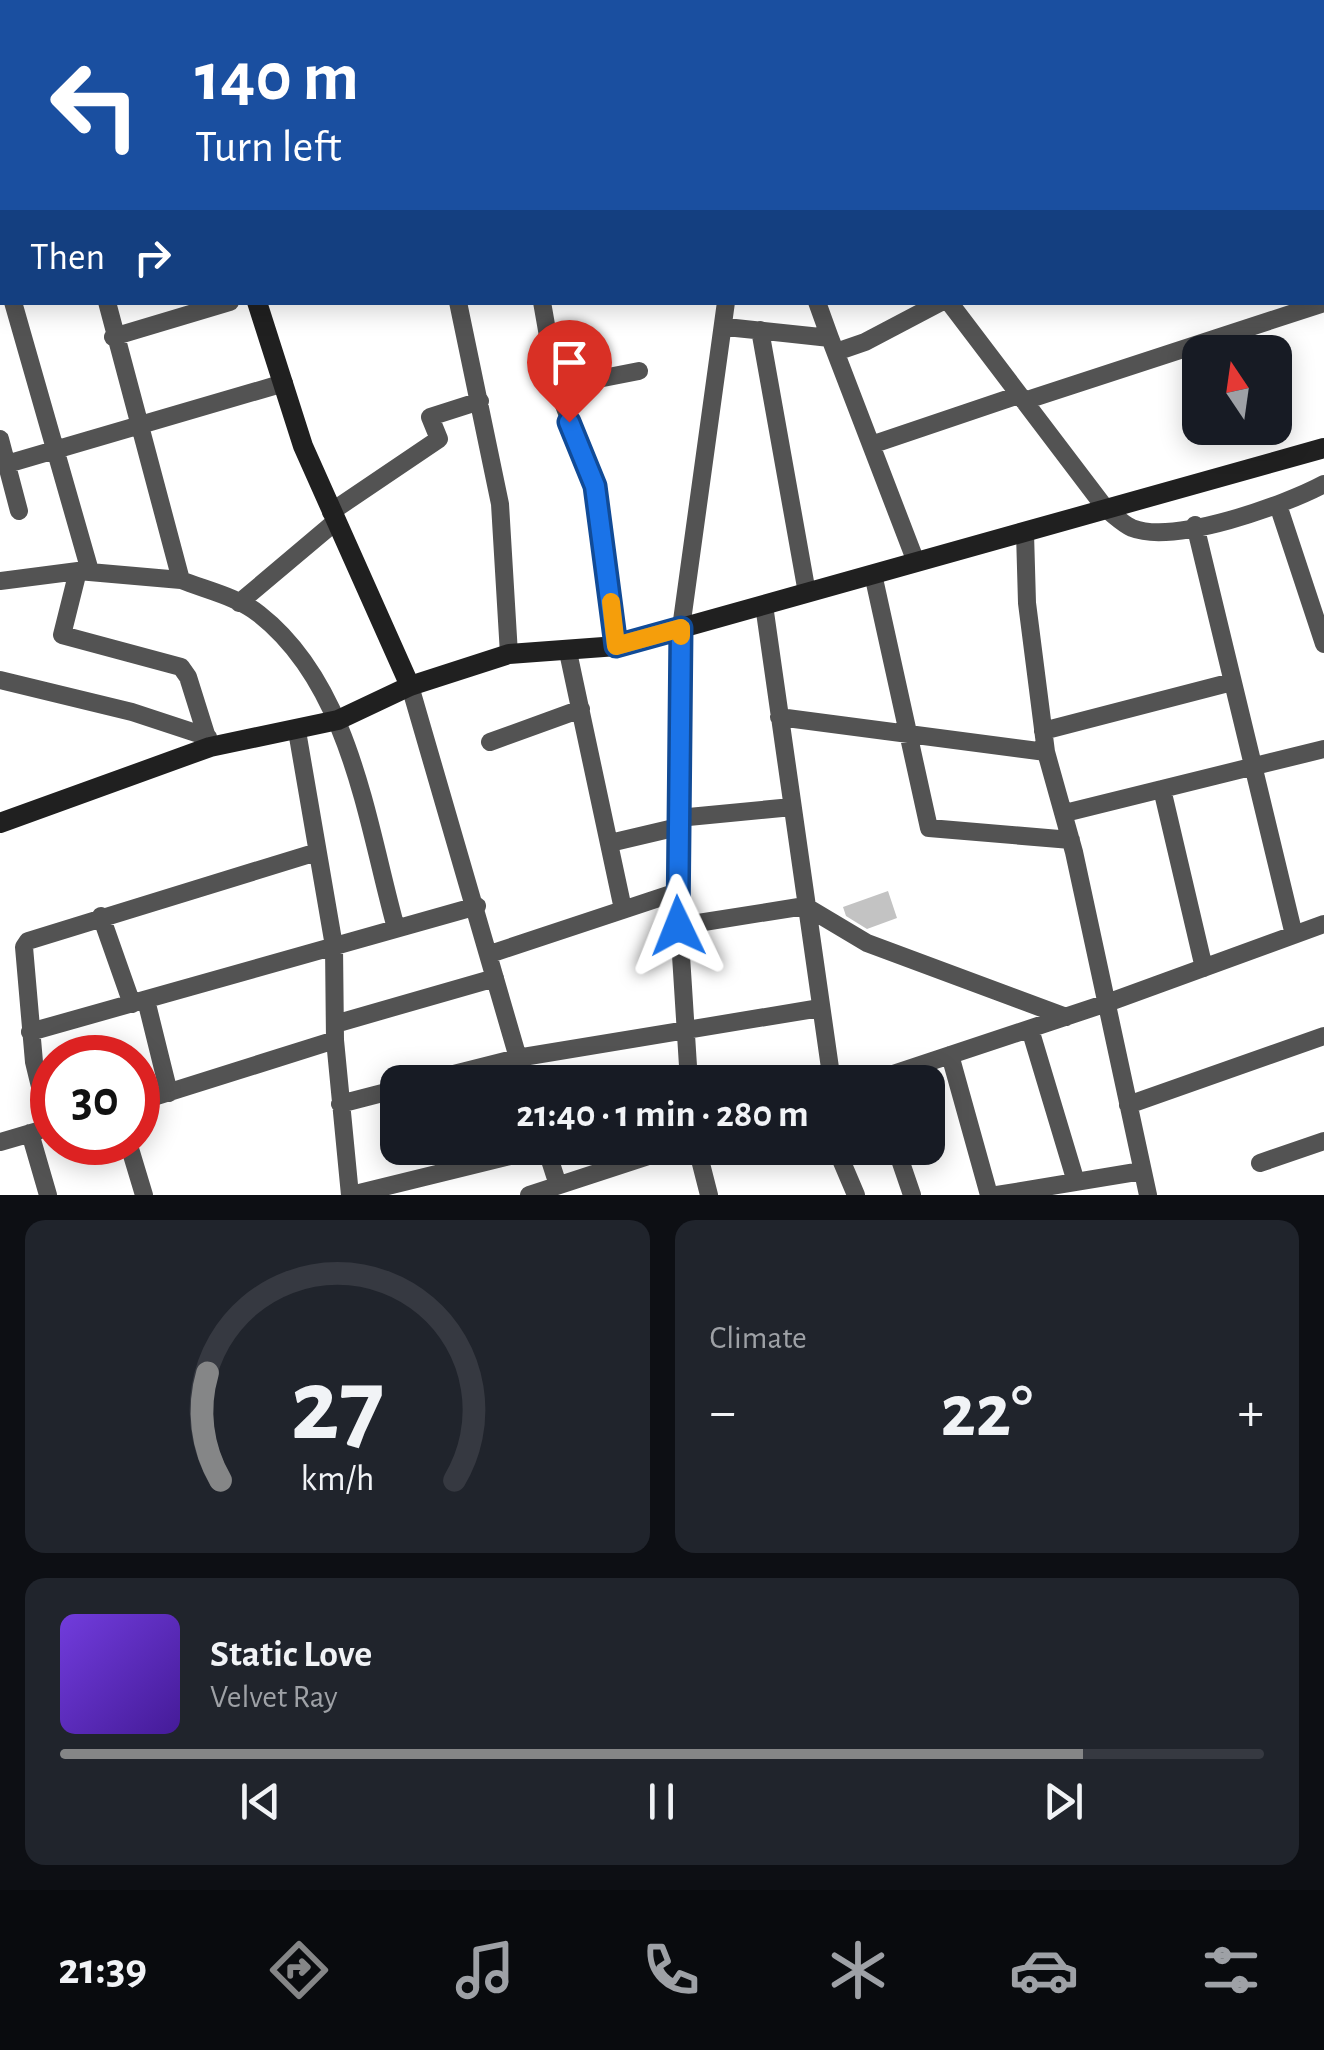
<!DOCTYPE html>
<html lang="en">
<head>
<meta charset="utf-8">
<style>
  :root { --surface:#171b24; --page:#20242c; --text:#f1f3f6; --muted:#9ea1a6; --line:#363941; --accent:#858687 }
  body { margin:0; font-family:"Alegreya Sans",sans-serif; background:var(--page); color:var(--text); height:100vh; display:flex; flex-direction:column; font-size:38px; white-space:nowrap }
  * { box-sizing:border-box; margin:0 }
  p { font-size:32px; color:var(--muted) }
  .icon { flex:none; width:55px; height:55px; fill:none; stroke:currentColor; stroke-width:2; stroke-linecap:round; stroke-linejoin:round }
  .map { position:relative; height:1195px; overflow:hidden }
  .panel { display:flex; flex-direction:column; gap:25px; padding:25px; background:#0d0f14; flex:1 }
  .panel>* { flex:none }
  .top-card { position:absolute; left:0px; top:0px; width:1325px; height:305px; box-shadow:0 5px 25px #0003; background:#1a4fa0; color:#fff; overflow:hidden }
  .needle { width:65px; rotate:347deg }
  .tools { position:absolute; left:1182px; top:335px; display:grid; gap:20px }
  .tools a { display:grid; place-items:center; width:110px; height:110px; border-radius:20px; background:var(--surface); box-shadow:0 5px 25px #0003; font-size:50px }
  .speed { position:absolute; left:30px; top:1035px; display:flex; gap:20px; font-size:50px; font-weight:700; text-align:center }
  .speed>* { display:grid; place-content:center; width:130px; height:130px; border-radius:50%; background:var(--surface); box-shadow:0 5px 25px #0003; line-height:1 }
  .speed .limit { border:15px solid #d22; background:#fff; color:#111 }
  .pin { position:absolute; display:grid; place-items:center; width:85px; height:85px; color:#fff; margin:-102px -42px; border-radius:50% 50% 50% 0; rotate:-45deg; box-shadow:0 0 10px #0007 }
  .pin .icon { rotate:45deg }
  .me { position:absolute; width:110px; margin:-55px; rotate:358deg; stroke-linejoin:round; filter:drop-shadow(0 0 8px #0008) }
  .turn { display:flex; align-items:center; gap:35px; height:210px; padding:0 30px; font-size:45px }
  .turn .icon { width:130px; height:130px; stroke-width:2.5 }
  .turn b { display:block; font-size:70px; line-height:85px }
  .then { display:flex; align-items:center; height:95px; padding:0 30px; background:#0003; gap:20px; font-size:38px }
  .big { font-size:75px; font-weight:600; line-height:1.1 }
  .panel .tile { flex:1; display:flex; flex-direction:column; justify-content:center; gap:15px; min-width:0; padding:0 35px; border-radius:20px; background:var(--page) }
  .panel .dial { align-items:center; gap:0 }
  .dial svg { height:260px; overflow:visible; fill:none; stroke:var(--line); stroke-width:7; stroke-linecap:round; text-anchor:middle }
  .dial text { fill:var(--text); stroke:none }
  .song { display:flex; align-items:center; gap:30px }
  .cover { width:120px; height:120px; border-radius:15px; background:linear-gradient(135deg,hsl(260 70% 55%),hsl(260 70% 35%)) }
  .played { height:10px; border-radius:5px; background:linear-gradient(90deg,var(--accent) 85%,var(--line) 85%) }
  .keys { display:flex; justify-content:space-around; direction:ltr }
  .heat { display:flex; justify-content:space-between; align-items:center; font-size:55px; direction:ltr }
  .panel .tiles { flex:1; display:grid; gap:25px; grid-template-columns:1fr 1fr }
  .tile:last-child { grid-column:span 2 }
  .trip { position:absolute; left:380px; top:1065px; width:565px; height:100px; border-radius:20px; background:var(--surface); box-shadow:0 5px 25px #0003; font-weight:600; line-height:100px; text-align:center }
  .tabs { display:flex; height:160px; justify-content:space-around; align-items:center; background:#090b0e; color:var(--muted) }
  .tabs .icon { width:70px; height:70px }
  .tabs .active { color:var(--accent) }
  .tabs b { font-size:45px; color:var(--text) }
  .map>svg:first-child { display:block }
</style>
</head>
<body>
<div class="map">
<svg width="1324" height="1195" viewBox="0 0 1324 1195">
  <rect width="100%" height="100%" fill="#fff"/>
  <path fill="#c3c3c3" d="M888 891 897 918 867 929 846 916 843 907Z"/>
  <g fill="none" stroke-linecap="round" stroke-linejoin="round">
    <path stroke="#535353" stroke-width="18" d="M87 0V2
      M488 0V2
      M639 0 640 2
      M792 0V2
      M890 0 891 2
      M1076 0V2
      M1170 0 1171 2
      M1279 0 1281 2
      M509 2 523 0
      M734 2V0
      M918 2 934 0
      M1249 2 1252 0
      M1322 67H1324
      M0 86H2
      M1322 100 1324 104
      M0 168H2
      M0 253 2 263
      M13 302 90 571
      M107 302 181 580C206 590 238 597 259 614 351 686 367 824 396 928
      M458 302 500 504 509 654
      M542 302 557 387 595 486 617 646
      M817 302 830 338
      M949 302 1106 509C1114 515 1123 524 1132 528 1174 545 1285 505 1324 484
      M726 327 830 338 916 562
      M760 330 807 593
      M113 337 230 302
      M836 352 865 342 941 302
      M557 387 639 371
      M1024 401 1324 303
      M0 439 19 511
      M871 445 1019 395
      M7 464 284 383
      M1279 508 1324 644
      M331 512 439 439 430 417 480 401
      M1195 525 1294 935
      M1025 533 1027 603 1046 752 1074 852 1148 1195
      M78 571 62 635 181 667 188 677 210 747
      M873 574 929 828 1071 840
      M0 581 78 571 181 580
      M239 603 335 522
      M764 605 832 1082
      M568 652 623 909
      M0 680 132 712 208 737
      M410 686 525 1082
      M779 717 1046 752
      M297 731 334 946 335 1040 350 1195
      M1043 731 1232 682
      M490 742 581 709
      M1162 789 1204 968
      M1065 813 1324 749
      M678 818 792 807
      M610 843 678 827
      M101 916 132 1004
      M679 926 805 906 867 943 1066 1017
      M490 954 677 892
      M146 1000 169 1093
      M335 1024 495 978
      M1030 1029 1076 1182
      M30 1032 477 906
      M950 1055 989 1195
      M422 1082 517 1058 820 1008
      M689 1082 677 892 681 628 726 302
      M869 1082 1107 1003 1324 924
      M138 1102 335 1040
      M340 1104 398 1089
      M1128 1105 1324 1036
      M50 1128 34 1062 24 947 28 941 317 852
      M30 1133 48 1195
      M0 1142 38 1131
      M128 1142 144 1195
      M546 1148 558 1185
      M697 1148 709 1195
      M836 1148 856 1195
      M896 1148 912 1195
      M1260 1163 1324 1141
      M351 1195 543 1148
      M529 1195 673 1148
      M997 1195 1142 1171"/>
    <path stroke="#202020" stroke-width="20" d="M148 0 149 2
      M257 302 303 446 410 686
      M0 823 210 747 338 720 410 686 509 654 617 646 1324 448"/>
  </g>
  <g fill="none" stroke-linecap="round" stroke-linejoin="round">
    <defs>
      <path id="route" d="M569 422 595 486 616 646 681 628 678 926"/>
    </defs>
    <use href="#route" stroke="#114b97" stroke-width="25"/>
    <use href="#route" stroke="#1a73e8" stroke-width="18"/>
    <path stroke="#f59e0b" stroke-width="18" d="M611 602 616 646 681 628V636"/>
  </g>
</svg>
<div class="tools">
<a><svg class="needle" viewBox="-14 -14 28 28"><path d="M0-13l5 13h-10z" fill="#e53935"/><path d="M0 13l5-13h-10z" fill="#9ea1a6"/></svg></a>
</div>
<div class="speed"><div class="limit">30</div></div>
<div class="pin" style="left:569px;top:422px;background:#d93025"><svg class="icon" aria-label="arrive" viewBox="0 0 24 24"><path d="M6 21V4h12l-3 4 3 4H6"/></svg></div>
<svg class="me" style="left:678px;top:926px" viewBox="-20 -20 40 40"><path d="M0-17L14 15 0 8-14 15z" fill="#1a73e8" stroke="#fff" stroke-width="4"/></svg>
<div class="trip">21:40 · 1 min · 280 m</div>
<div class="top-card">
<div class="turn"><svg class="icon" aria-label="left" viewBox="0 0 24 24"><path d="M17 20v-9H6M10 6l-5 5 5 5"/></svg><div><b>140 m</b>Turn left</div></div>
<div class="then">Then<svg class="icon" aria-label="right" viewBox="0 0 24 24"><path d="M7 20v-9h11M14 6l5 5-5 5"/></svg></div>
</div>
</div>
<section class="panel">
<div class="tiles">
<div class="tile dial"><svg viewBox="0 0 100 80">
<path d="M14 69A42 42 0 1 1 86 69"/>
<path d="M14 69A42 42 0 0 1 10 36" stroke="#858687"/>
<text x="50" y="56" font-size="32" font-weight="700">27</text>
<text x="50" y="72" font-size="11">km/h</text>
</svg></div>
<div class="tile"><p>Climate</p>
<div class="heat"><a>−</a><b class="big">22°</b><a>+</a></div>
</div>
<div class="tile">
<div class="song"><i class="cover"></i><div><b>Static Love</b><p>Velvet Ray</p></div></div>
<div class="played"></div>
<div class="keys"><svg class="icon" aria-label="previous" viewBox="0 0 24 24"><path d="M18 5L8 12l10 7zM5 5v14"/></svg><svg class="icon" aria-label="pause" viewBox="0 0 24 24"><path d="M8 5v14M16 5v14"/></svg><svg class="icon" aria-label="next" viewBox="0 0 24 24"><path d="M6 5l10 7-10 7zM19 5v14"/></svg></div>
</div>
</div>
</section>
<nav class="tabs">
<b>21:39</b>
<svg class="icon active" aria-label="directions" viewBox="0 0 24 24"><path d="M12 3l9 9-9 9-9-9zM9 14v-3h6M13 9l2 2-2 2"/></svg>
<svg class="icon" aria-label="music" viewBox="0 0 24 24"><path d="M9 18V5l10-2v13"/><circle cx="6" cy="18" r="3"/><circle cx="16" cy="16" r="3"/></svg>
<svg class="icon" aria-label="phone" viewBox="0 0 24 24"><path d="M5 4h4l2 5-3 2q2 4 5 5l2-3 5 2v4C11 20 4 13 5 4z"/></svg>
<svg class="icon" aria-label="climate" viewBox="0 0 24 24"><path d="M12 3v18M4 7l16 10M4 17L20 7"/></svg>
<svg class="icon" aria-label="car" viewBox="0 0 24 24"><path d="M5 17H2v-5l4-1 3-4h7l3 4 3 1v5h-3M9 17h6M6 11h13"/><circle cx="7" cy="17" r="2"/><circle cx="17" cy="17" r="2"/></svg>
<svg class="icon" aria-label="filters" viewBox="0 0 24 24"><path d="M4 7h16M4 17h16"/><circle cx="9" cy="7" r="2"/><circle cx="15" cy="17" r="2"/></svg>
</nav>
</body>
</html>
